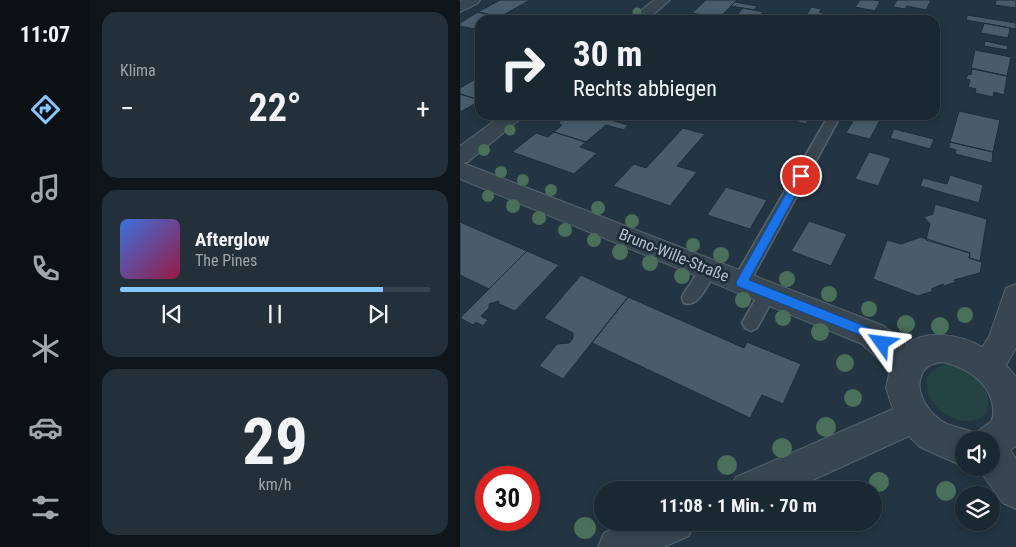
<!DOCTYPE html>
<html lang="de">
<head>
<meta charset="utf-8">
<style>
  :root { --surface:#1a2832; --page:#23303a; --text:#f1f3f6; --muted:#9fa6ac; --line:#38444d; --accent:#86c7ff }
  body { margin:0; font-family:"Roboto Condensed",sans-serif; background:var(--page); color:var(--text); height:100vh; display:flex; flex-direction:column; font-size:19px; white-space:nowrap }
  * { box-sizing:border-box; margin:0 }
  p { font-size:16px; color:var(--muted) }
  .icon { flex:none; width:28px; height:28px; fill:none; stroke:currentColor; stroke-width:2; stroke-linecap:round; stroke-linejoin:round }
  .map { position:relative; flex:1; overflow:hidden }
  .drawer { display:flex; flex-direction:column; gap:12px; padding:12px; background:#0e161c; width:370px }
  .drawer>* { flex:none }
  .top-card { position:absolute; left:15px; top:15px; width:465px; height:105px; border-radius:15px; box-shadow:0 2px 8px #0003,0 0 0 1px var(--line); background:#1a2832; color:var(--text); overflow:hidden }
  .fabs { position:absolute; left:495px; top:431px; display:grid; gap:10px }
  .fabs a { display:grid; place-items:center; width:45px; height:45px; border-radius:50%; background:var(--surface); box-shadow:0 2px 8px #0003,0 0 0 1px var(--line); font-size:25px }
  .speed { position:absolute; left:15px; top:466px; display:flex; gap:10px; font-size:25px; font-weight:700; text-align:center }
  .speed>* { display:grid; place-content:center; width:65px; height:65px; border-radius:50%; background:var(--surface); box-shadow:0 2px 8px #0003,0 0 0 1px var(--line); line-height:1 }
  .speed .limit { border:8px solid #d22; background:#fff; color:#111 }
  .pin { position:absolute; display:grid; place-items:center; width:42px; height:42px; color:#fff; margin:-21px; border:2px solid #fff; border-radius:50%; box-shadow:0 1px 5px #0007 }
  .me { position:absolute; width:55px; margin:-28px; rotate:301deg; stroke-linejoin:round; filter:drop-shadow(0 0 4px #0008) }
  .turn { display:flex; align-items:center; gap:18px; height:105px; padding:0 15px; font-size:22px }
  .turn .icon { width:65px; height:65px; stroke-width:2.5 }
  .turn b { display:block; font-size:35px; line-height:42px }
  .big { font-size:38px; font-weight:700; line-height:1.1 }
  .drawer .widget { flex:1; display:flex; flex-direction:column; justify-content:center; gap:8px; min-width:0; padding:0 18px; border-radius:15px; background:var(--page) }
  .drawer .dial { align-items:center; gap:0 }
  .dial b { font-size:65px; line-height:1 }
  .song { display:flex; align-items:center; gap:15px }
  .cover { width:60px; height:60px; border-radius:8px; background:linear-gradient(135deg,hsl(220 70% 55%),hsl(340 70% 35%)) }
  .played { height:5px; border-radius:2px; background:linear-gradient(90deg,var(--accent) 85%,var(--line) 85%) }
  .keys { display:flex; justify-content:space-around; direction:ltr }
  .heat { display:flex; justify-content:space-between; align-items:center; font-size:28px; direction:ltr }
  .trip { position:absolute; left:134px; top:481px; width:288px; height:50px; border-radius:25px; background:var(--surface); box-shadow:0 2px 8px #0003,0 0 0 1px var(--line); font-weight:700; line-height:50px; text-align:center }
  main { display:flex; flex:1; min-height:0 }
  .dock { display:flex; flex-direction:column; width:90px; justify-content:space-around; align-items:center; background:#0a1014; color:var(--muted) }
  .dock .icon { width:35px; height:35px }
  .dock .active { color:var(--accent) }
  .dock b { font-size:22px; color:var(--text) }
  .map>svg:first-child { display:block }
</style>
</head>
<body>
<main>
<nav class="dock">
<b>11:07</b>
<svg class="icon active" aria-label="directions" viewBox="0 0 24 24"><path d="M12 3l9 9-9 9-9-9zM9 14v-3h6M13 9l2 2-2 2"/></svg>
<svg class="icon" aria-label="music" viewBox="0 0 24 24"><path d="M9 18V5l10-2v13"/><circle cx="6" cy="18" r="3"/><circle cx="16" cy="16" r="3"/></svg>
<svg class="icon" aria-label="phone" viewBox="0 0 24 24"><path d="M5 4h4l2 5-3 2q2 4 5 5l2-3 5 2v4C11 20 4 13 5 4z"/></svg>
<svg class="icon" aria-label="climate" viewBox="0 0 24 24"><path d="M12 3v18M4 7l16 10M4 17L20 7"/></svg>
<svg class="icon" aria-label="car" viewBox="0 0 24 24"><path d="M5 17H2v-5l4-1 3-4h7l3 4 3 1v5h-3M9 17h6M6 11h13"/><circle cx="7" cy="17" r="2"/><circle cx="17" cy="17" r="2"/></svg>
<svg class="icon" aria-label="filters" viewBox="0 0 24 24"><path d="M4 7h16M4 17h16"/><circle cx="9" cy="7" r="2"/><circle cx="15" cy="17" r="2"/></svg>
</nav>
<section class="drawer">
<div class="widget"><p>Klima</p>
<div class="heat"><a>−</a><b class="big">22°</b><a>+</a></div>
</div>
<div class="widget">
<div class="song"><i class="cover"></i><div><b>Afterglow</b><p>The Pines</p></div></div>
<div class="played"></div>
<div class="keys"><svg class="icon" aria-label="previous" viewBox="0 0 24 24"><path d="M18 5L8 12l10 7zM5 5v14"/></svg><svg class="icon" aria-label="pause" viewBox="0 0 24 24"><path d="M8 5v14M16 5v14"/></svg><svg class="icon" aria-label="next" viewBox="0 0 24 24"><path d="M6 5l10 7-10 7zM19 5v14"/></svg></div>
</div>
<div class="widget dial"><b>29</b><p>km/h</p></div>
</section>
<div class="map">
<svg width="556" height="547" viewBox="0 0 556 547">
  <rect width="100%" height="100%" fill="#233542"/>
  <path fill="#254342" d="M491 364C497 366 504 367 509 370 528 383 541 420 508 421 473 422 444 368 491 364Z"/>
  <path fill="#495c6b" stroke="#1e2d38" d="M40 0H70L40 17 18 12Z
    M246 0H277L259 18 232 13Z
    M400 0H413L420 1 415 11 395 7Z
    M437 0H471L466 10 447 6 445 9 433 7Z
    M536 0H556V8L535 5Z
    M275 2 297 6 294 10 271 6Z
    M351 7 362 9 359 12 363 13 360 16 364 17 361 20H344Z
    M283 8 294 10 303 12 297 19 277 15Z
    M18 12 40 17 36 20H20L19 30 0 26V23Z
    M302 13 323 17 321 20H308L299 17Z
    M507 15 556 23V29L506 20Z
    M524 23 550 28 548 38 521 33Z
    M525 41 548 46 547 50 524 46Z
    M515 50 551 57 547 76 511 68Z
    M512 69 547 76 544 95 534 92 533 97 515 93 516 89 508 87 510 80 506 79 508 74 511 75Z
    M20 76V100L0 94V87H2Z
    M0 94 20 100V101L0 112Z
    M499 111 540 120 533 152 490 142Z
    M108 115 112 117 114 115H132L168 125 164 130 146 125 126 142 94 132 102 125 98 123Z
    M132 115H160L153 121Z
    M312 115H351L346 124Z
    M396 115 420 120 410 139 386 133Z
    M223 128 245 134 217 166 237 172 210 206 153 186 174 164 186 168Z
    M434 129 474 139 470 149 430 138Z
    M94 132 126 142 120 147 137 153 114 174 52 152 76 133 88 137Z
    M490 142 533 152 532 163 495 154 496 150 489 148Z
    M409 152 431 158 418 186 395 179Z
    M490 175 523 185 519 203 460 186 463 178 487 184Z
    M266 187 307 200 290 229 247 215Z
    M475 204 527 219 520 261 509 258 510 253 466 240 470 224 464 217 473 214Z
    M349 221 387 234 371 266 331 251Z
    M0 222 67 251 29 289 0 275Z
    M461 237 510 253 509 258 522 262 520 273 494 280 496 282 484 286 483 284 471 289 473 291 458 296 413 279 427 240 441 244Z
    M67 251 99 265 55 311 39 304V301L29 304V308L21 316 28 320 23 326 16 322 13 325 0 318Z
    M121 275 168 297 103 379 79 366 97 344 109 343 113 338V333L84 318Z
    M168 297 284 348 287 342 341 364 323 404 302 395 290 418 132 343Z"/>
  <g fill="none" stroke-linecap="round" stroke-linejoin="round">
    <defs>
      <path id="service" d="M369 115H381L287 287 281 289 275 287 273 282 275 277Z
        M249 263 255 265 257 269 255 273C247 285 239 308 224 303L222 298 224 293 243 265Z
        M308 286 314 288 316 293 297 328 291 331 285 328 282 323 302 288Z"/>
      <path id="minor" d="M2 0H20L18 3 0 12V1Z
        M194 0H210L187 20H169Z
        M42 115H65L8 162 3 163 424 326 447 345C466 328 502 335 522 347L529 337 546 288 556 284V348L546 365 556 377V446L550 450 556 459V509L543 503 518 468H531V440H504V464H498L460 447 449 436 331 490H270L276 477 433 409 426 388 430 370 402 344 0 179V146ZM482 362C504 367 525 378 532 402 533 408 535 415 531 421 527 426 520 427 517 434 507 429 497 428 487 424 471 416 457 397 460 380 463 367 470 364 482 362Z
        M168 522H234L229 536 204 547H138L144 533Z"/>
    </defs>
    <use href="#service" stroke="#55646f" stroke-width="3"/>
    <use href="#minor" stroke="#55646f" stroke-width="2"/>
    <use href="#service" fill="#384651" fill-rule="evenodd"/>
    <use href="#minor" fill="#384651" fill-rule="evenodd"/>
  </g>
  <g fill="#4a6f5a">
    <circle cx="177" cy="12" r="4.5"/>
    <circle cx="50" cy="130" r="5.5"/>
    <circle cx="24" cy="150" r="6"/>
    <circle cx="41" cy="172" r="6"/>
    <circle cx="63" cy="180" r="6"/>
    <circle cx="91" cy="190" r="6"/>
    <circle cx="28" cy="196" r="6"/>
    <circle cx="53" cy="206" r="7"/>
    <circle cx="138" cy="208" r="7"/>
    <circle cx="79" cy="218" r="7"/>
    <circle cx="172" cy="221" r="7"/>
    <circle cx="105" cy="230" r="7"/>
    <circle cx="134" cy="240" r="7"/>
    <circle cx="233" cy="245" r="7"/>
    <circle cx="160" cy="252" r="8"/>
    <circle cx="261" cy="255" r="8"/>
    <circle cx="190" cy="263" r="8"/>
    <circle cx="222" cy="276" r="8"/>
    <circle cx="327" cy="279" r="8"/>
    <circle cx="369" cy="294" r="8"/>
    <circle cx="283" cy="300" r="8"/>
    <circle cx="409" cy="309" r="8"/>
    <circle cx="505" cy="315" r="8"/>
    <circle cx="323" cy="318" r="8"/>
    <circle cx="446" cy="324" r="9"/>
    <circle cx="480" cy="326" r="9"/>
    <circle cx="360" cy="332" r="9"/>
    <circle cx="385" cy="363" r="9"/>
    <circle cx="393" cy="398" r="9"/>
    <circle cx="366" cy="427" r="10"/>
    <circle cx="322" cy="448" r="10"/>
    <circle cx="267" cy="465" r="10"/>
    <circle cx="419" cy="482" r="10"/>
    <circle cx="486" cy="491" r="10"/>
    <circle cx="125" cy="528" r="11"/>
  </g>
  <path fill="#1a73e8" stroke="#114b97" d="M341 173 346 176 289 280 417 331 428 343 426 347 422 348 408 338 277 286 276 282 336 176Z"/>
  <g text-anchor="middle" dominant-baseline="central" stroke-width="5" stroke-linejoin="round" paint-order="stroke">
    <g font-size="16" fill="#b4c1cc" stroke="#1c2b36">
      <text transform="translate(214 255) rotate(22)">Bruno-Wille-Straße</text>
    </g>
  </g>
</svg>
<div class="fabs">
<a><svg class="icon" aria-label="sound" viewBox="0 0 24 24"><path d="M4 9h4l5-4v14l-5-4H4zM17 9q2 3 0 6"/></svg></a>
<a><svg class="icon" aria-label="layers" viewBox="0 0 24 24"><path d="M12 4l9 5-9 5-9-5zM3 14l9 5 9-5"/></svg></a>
</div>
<div class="speed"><div class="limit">30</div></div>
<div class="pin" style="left:341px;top:176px;background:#d93025"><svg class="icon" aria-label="arrive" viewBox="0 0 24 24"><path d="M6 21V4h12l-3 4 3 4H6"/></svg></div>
<svg class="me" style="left:422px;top:343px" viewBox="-20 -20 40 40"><path d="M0-17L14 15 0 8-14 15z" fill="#1a73e8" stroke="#fff" stroke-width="4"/></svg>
<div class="trip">11:08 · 1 Min. · 70 m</div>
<div class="top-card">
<div class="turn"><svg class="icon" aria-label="right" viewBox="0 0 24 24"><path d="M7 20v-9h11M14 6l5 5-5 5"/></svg><div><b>30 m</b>Rechts abbiegen</div></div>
</div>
</div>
</main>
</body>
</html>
